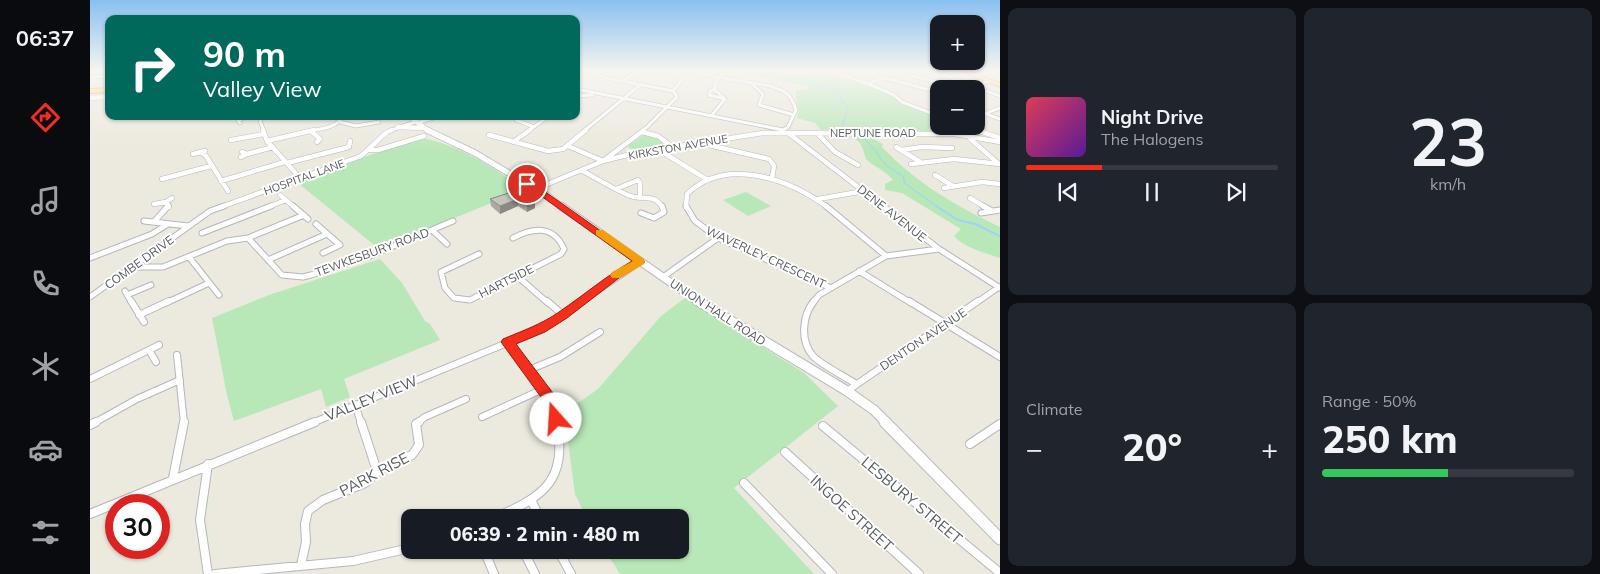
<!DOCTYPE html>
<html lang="en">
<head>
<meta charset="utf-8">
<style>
  :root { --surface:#171b24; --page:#20242c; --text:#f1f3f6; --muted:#9ea1a6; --line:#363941; --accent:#f52d1b }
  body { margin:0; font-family:Mulish,sans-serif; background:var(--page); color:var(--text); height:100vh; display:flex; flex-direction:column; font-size:19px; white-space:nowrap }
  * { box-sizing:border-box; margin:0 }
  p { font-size:16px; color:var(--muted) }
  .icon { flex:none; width:28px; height:28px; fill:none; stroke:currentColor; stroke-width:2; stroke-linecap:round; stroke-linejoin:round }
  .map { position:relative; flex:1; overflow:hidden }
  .details { display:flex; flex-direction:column; gap:8px; padding:8px; background:#0d0f14; width:600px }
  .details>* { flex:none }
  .hud { position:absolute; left:15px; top:15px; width:475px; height:105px; border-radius:10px; box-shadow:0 1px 4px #0004; background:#00695c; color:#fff; overflow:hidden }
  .buttons { position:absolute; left:840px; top:15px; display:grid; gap:10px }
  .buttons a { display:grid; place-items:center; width:55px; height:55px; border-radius:10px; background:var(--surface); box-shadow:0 1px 4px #0004; font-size:25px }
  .speed { position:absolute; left:15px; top:494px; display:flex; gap:10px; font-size:25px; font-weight:700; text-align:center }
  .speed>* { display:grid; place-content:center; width:65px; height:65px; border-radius:50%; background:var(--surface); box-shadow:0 1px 4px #0004; line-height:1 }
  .speed .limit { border:8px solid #d22; background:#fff; color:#111 }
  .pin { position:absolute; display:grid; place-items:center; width:42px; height:42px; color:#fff; margin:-21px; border:2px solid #fff; border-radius:50%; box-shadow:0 1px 5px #0007 }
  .me { position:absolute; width:55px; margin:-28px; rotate:341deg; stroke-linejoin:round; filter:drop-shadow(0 0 4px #0008) }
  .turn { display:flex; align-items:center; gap:18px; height:105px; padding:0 15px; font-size:22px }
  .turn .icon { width:65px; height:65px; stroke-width:2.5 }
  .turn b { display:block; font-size:35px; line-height:42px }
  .big { font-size:38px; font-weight:800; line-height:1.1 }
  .details .card { flex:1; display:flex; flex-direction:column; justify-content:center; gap:8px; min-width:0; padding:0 18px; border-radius:10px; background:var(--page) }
  .details .dial { align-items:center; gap:0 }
  .dial b { font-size:65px; line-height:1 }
  .song { display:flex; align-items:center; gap:15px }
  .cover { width:60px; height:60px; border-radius:8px; background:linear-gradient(135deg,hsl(350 70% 55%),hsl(270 70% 35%)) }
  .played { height:5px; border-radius:2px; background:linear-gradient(90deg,var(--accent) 30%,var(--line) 30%) }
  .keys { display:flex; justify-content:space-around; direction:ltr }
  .heat { display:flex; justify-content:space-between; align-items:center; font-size:28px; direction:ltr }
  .charge { height:8px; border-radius:4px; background:linear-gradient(90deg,#34c759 50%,var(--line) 0) }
  .details .tiles { flex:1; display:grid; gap:8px; grid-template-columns:repeat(2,1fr) }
  .trip { position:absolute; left:311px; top:509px; width:288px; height:50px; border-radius:10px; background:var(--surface); box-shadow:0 1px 4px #0004; font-weight:800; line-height:50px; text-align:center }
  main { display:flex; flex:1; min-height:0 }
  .dock { display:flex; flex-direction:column; width:90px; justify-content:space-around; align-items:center; background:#090b0e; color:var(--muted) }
  .dock .icon { width:35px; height:35px }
  .dock .selected { color:var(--accent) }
  .dock b { font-size:22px; color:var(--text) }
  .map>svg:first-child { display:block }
</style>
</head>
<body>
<main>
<nav class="dock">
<b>06:37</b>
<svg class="icon selected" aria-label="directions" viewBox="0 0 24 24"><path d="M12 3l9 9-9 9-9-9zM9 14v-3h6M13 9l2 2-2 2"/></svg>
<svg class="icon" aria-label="music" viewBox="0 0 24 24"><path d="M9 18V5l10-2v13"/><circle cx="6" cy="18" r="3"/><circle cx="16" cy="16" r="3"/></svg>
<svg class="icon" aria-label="phone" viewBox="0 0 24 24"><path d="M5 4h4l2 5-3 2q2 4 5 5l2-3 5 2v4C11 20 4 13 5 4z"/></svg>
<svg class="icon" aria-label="climate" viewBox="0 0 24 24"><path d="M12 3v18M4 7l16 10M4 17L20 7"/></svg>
<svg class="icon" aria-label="car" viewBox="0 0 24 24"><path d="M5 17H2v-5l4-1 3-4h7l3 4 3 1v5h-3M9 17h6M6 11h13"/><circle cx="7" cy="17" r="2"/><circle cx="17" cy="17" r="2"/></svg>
<svg class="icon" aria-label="filters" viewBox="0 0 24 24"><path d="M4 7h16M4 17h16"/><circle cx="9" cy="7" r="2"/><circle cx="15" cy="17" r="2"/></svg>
</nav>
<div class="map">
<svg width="910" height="574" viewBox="0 0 910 574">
  <rect width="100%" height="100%" fill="#ece9de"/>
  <path fill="#b8e7b8" d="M640 71H688L711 78 713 71H735L755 81 761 79 803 95 811 102 849 117V126H871L898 134 885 136H778L793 144 792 147C826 183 866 206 910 227V258C894 252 876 249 864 236L871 229 866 226 812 193 795 190V184L803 180C796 171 787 168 778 161 774 158 775 152 772 147 765 133 746 129 731 130L725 123 707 118C711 106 704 101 706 91L719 89V86Z
    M557 134 576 143V145L549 151 539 148 538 146 553 135Z
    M333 138C370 145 404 169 435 189L289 249 208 183 277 156Z
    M656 192 681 206 658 216 633 200Z
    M290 259 312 283 335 321 340 324 350 340 254 379 260 397 236 407 231 389 144 421 137 395 122 318 179 295Z
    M595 298 714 373 748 406 644 488 724 574H530L515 550H590V518L496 517 485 494 477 433 472 414 508 389 571 316Z"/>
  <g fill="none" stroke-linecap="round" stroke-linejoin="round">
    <path stroke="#9bd3ff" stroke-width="1" d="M667 71 714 79 730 87 749 91 751 101 758 106 752 128
      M772 138C785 146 785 152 794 163 798 168 808 172 814 177V183L848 207"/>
    <path stroke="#9bd3ff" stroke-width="2" d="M846 206 868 220 885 224 910 236"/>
    <defs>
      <path id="street-far4" d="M500 71 516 78 583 91
        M741 71 781 85 804 95 812 102 849 116
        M763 71H760L763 72
        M787 71 796 72
        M843 71 910 96
        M897 71 910 76
        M487 72 499 71
        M854 73 869 71
        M819 75 846 82
        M0 77 19 76
        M795 78 836 89 849 90
        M533 81 541 75 556 71
        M661 83 673 94 669 105 704 115
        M781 85V82L795 78 797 71
        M883 85 898 82
        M486 89 693 130 698 127 706 110C701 94 696 91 680 86L598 72
        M625 90H621L619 95 635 99
        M583 91 599 71
        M487 96 502 95
        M896 114 910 119
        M622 115 635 99 625 90V84L633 72
        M173 116 170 121 174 131
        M211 116 212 118
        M429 116 426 120 444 127
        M886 117 910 108
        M250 122 266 126 289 122
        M150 123 148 121 156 117 172 116
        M327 123 350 116
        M875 126 891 131
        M219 131C231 129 247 128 253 116
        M299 131 325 122
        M438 131 459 116
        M494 131 550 85
        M553 131 587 97 583 91"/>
      <path id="street-far3" d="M173 130 177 141 210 178
        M887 130 910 138
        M221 131 230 139 227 142
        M552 132 568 136 581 146
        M698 133 794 207
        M727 133 745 152 768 165
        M399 135 458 151 473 149 496 130
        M877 136 909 164
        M141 140 174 134
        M177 141 224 130
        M423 142 440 130
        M610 143 679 159 684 166 682 178
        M478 146 513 161 554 130
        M806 147 832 163
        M566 148 616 179
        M279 150H288L334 136
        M811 150 832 147 862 148
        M112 153 116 156 138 191
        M103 154 115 151
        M157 154 183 147
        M151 157 157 154 152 152
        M197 163 259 147 260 141
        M821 164 864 159 910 164
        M491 170C503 176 533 195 544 197 556 199 565 195 572 207
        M845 175 863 186
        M72 179 121 166
        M131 181 195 162
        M448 188 513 161 545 153 673 133 865 134 910 142
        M854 188 892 182 910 184
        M526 189 548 180 550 183V196
        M190 195 204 207
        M880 198 895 207
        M728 199 774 191
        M76 202 79 207
        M64 204 76 202 82 198
        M131 207 271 156 297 132 302 130
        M178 207 196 200
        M596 207 597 194C636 156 699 179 737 207"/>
      <path id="street-far2" d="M203 206 218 219
        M596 206 605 221 628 238 741 288
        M736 206 796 256
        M793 206 849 249 910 288
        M893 206 902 211
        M551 213 564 218 574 212 572 206
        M891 213 910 210
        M54 221 98 226
        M64 222 78 206
        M226 224 250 245 233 253
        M342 230 357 244
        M112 233 181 206
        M158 238 214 215
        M389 254 351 272 355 288 364 298 380 300 471 254 474 249C463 224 442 228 423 238
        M99 257 129 295
        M0 258 62 234 78 224
        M178 260 237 234
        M43 267H73L137 241 158 238 192 275 213 277 221 275 280 256 363 221
        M769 271 821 303
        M427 276 458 303
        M573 277 628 238
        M35 291 42 303
        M37 295 61 285
        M0 297 120 211 134 206
        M76 303 119 283
        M489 303 550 262
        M723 303 729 295 796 256 849 249
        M886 303 909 287"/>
      <path id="street-far1" d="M41 301 54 322
        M457 301 473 315
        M724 301C712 316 710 341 723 356 730 364 756 377 766 384
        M819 301 910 357
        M49 315 79 301
        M417 342 462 401 467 423
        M59 350 66 362
        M87 355 94 423
        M439 370 470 357 510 332
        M0 379 69 345
        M757 391 888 301
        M265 404 271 423
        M392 417 453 389
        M4 423 47 399 90 380
        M222 423 451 329 491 301
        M327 423 335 417 376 399"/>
      <path id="street" d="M271 422 287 471
        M0 425 6 422
        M733 426 910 573
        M880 444 910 424
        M695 452 829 574
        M118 464 110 520 118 574
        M83 478 94 422
        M654 483 742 574
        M441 500 450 518
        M0 514 225 422
        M404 518C455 496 477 481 467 422
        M394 550 404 574
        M433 550 445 574
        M468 550 481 574
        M211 565 216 542 215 524 218 511 233 500 275 483 291 469 322 455 329 445 326 424 329 422
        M125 574 263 561 320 548"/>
      <path id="secondary-far4" d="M0 98 19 97
        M319 116 339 131
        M308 127 333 128"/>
      <path id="secondary-far3" d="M337 130 385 153 437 184 448 188 472 207"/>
      <path id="secondary-far2" d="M471 206 610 303"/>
      <path id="secondary-far1" d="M608 301 757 391 784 410 797 423"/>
      <path id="secondary" d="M795 422 910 539"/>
      <path id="highway" d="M871 71H878L910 83V87Z
        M19 88V92L0 93V89Z"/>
    </defs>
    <use href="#street-far4" stroke="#b4b7bd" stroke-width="4.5"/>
    <use href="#street-far3" stroke="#b4b7bd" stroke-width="5.5"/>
    <use href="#street-far2" stroke="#b4b7bd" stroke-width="7"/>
    <use href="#street-far1" stroke="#b4b7bd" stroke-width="8"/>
    <use href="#street" stroke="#b4b7bd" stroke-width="10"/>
    <use href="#secondary-far4" stroke="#b7bbc2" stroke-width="5.5"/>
    <use href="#secondary-far3" stroke="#b7bbc2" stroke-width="7"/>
    <use href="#secondary-far2" stroke="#b7bbc2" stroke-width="9"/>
    <use href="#secondary-far1" stroke="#b7bbc2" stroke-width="11"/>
    <use href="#secondary" stroke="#b7bbc2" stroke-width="13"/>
    <use href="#highway" stroke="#eaa200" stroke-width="2"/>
    <use href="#street-far4" stroke="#fff" stroke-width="3"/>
    <use href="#street-far3" stroke="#fff" stroke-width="4.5"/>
    <use href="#street-far2" stroke="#fff" stroke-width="5"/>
    <use href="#street-far1" stroke="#fff" stroke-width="6"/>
    <use href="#street" stroke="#fff" stroke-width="8"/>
    <use href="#secondary-far4" stroke="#fff" stroke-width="4.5"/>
    <use href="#secondary-far3" stroke="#fff" stroke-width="5.5"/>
    <use href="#secondary-far2" stroke="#fff" stroke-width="7"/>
    <use href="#secondary-far1" stroke="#fff" stroke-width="9"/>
    <use href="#secondary" stroke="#fff" stroke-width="11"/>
    <use href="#highway" fill="#ffe082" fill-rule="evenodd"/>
  </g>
  <path fill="#aba9a1" d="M428 190 445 201V208L437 212 428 206 410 214 401 206 400 199Z"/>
  <path fill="#8b8983" d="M428 199V206L410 214V206Z
    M445 201V208L437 212V205Z"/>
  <path fill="#c7c4bb" stroke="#8b8983" d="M428 190 445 201 437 205 428 199 410 206 400 199Z"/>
  <linearGradient id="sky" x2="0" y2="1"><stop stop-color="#89c0f1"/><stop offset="0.47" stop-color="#f6f5f0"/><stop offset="1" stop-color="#f6f5f0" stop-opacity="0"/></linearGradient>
  <rect width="910" height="151" fill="url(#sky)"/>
  <path fill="#f52d1b" stroke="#9f1d12" d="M437 181 451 186 457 193 555 262 529 278 477 318 455 332 426 344 469 401C473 409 475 416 471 424L466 426 461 424 456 404 411 342 413 339C432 331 452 324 469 312 494 295 516 276 542 261L451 196 445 190 434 185V182Z"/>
  <path fill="#f59e0b" d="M506 230H513L554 259 555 262 554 264 530 278H522L520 275 522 272 543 261 506 235Z"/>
  <g text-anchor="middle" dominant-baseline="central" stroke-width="4" stroke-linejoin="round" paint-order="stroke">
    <g font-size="11" fill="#575c61" stroke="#fff">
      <text x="783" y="133">NEPTUNE ROAD</text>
      <text transform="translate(588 147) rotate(-10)">KIRKSTON AVENUE</text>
      <text transform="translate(214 177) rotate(-20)">HOSPITAL LANE</text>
    </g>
    <g font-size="12" fill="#575c61" stroke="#fff">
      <text transform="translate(802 213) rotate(38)">DENE AVENUE</text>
      <text transform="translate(282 252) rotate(-20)">TEWKESBURY ROAD</text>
      <text transform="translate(676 257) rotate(25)">WAVERLEY CRESCENT</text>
      <text transform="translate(49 262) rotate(-36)">COMBE DRIVE</text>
      <text transform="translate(416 281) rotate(-27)">HARTSIDE</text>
      <text transform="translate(628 312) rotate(33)">UNION HALL ROAD</text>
      <text transform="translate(833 339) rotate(-34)">DENTON AVENUE</text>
    </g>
    <g font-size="15" fill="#575c61" stroke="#fff">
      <text transform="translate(281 398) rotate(-22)">VALLEY VIEW</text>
      <text transform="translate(284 474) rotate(-28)">PARK RISE</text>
      <text transform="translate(822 500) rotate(40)">LESBURY STREET</text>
      <text transform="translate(762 513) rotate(42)">INGOE STREET</text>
    </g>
  </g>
</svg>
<div class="buttons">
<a>+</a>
<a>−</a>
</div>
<div class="speed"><div class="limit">30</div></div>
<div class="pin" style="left:437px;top:184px;background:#d93025"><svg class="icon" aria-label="arrive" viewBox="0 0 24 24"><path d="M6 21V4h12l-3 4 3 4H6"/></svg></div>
<svg class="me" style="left:466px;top:419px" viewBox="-20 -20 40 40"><circle r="19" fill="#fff"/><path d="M0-13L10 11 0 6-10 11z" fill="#f52d1b"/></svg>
<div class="trip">06:39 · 2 min · 480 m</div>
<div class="hud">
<div class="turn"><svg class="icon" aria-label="right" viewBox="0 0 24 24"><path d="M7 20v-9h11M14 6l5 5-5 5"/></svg><div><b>90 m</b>Valley View</div></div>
</div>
</div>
<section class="details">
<div class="tiles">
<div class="card">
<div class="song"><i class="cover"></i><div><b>Night Drive</b><p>The Halogens</p></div></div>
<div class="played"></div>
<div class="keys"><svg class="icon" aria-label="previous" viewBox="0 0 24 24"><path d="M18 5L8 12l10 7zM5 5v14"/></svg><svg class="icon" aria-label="pause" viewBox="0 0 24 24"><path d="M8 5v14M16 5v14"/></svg><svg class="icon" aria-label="next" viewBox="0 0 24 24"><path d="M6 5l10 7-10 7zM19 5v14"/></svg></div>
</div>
<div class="card dial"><b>23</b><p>km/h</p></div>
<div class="card"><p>Climate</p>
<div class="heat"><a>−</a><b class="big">20°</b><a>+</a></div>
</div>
<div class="card"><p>Range · 50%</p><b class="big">250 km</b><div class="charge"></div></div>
</div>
</section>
</main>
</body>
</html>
